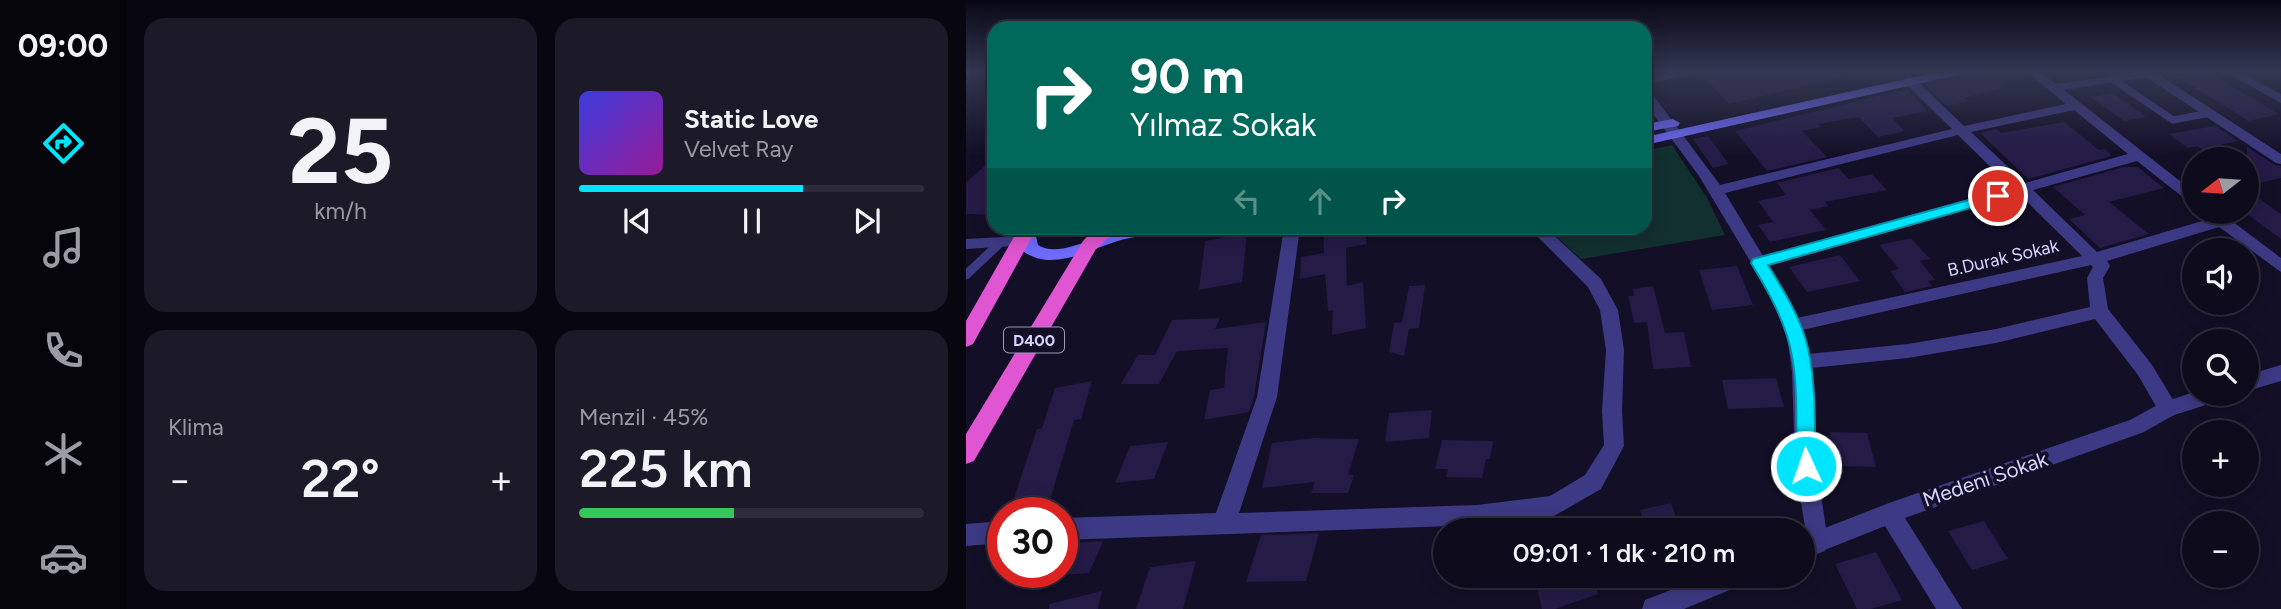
<!DOCTYPE html>
<html lang="tr">
<head>
<meta charset="utf-8">
<style>
  :root { --surface:#0e0b1c; --page:#1c1929; --text:#f1f3f6; --muted:#9b9ba3; --line:#2e2b3b; --accent:#00e5ff }
  body { margin:0; font-family:Figtree,sans-serif; background:var(--page); color:var(--text); height:100vh; display:flex; flex-direction:column; font-size:26px; white-space:nowrap }
  * { box-sizing:border-box; margin:0 }
  p { font-size:23px; color:var(--muted) }
  .icon { flex:none; width:38px; height:38px; fill:none; stroke:currentColor; stroke-width:2; stroke-linecap:round; stroke-linejoin:round }
  .map { position:relative; flex:1; overflow:hidden }
  .drawer { display:flex; flex-direction:column; gap:18px; padding:18px; background:#08060f; width:840px }
  .drawer>* { flex:none }
  .hud { position:absolute; left:21px; top:21px; width:665px; height:214px; border-radius:21px; box-shadow:0 4px 18px #0003,0 0 0 2px var(--line); background:#00695c; color:#fff; overflow:hidden }
  .needle { width:46px; rotate:253deg }
  .buttons { position:absolute; left:1216px; top:147px; display:grid; gap:14px }
  .buttons a { display:grid; place-items:center; width:77px; height:77px; border-radius:50%; background:var(--surface); box-shadow:0 4px 18px #0003,0 0 0 2px var(--line); font-size:35px }
  .speed { position:absolute; left:21px; top:497px; display:flex; gap:14px; font-size:35px; font-weight:700; text-align:center }
  .speed>* { display:grid; place-content:center; width:91px; height:91px; border-radius:50%; background:var(--surface); box-shadow:0 4px 18px #0003,0 0 0 2px var(--line); line-height:1 }
  .speed .limit { border:10px solid #d22; background:#fff; color:#111 }
  .pin { position:absolute; display:grid; place-items:center; width:60px; height:60px; color:#fff; margin:-30px; border:4px solid #fff; border-radius:50%; box-shadow:0 2px 7px #0007 }
  .me { position:absolute; width:77px; margin:-38px; rotate:357deg; stroke-linejoin:round; filter:drop-shadow(0 0 5px #0008) }
  .turn { display:flex; align-items:center; gap:24px; height:147px; padding:0 28px; font-size:32px }
  .turn .icon { width:91px; height:91px; stroke-width:2.5 }
  .turn b { display:block; font-size:49px; line-height:60px }
  .lanes { display:flex; align-items:center; height:66px; padding:0 28px; background:#0003; justify-content:center; gap:35px; direction:ltr }
  .lanes .off { opacity:.35 }
  .big { font-size:52px; font-weight:600; line-height:1.1 }
  .drawer .tile { flex:1; display:flex; flex-direction:column; justify-content:center; gap:10px; min-width:0; padding:0 24px; border-radius:21px; background:var(--page) }
  .drawer .dial { align-items:center; gap:0 }
  .dial b { font-size:91px; line-height:1 }
  .song { display:flex; align-items:center; gap:21px }
  .cover { width:84px; height:84px; border-radius:10px; background:linear-gradient(135deg,hsl(240 70% 55%),hsl(300 70% 35%)) }
  .played { height:7px; border-radius:4px; background:linear-gradient(90deg,var(--accent) 65%,var(--line) 65%) }
  .keys { display:flex; justify-content:space-around; direction:ltr }
  .heat { display:flex; justify-content:space-between; align-items:center; font-size:38px; direction:ltr }
  .charge { height:10px; border-radius:5px; background:linear-gradient(90deg,#34c759 45%,var(--line) 0) }
  .drawer .tiles { flex:1; display:grid; gap:18px; grid-template-columns:repeat(2,1fr) }
  .trip { position:absolute; left:467px; top:518px; width:382px; height:70px; border-radius:35px; background:var(--surface); box-shadow:0 4px 18px #0003,0 0 0 2px var(--line); font-weight:600; line-height:70px; text-align:center }
  main { display:flex; flex:1; min-height:0 }
  .tab-bar { display:flex; flex-direction:column; width:126px; justify-content:space-around; align-items:center; background:#06040b; color:var(--muted) }
  .tab-bar .icon { width:49px; height:49px }
  .tab-bar .current { color:var(--accent) }
  .tab-bar b { font-size:32px; color:var(--text) }
  .map>svg:first-child { display:block }
</style>
</head>
<body>
<main>
<nav class="tab-bar">
<b>09:00</b>
<svg class="icon current" aria-label="directions" viewBox="0 0 24 24"><path d="M12 3l9 9-9 9-9-9zM9 14v-3h6M13 9l2 2-2 2"/></svg>
<svg class="icon" aria-label="music" viewBox="0 0 24 24"><path d="M9 18V5l10-2v13"/><circle cx="6" cy="18" r="3"/><circle cx="16" cy="16" r="3"/></svg>
<svg class="icon" aria-label="phone" viewBox="0 0 24 24"><path d="M5 4h4l2 5-3 2q2 4 5 5l2-3 5 2v4C11 20 4 13 5 4z"/></svg>
<svg class="icon" aria-label="climate" viewBox="0 0 24 24"><path d="M12 3v18M4 7l16 10M4 17L20 7"/></svg>
<svg class="icon" aria-label="car" viewBox="0 0 24 24"><path d="M5 17H2v-5l4-1 3-4h7l3 4 3 1v5h-3M9 17h6M6 11h13"/><circle cx="7" cy="17" r="2"/><circle cx="17" cy="17" r="2"/></svg>
</nav>
<section class="drawer">
<div class="tiles">
<div class="tile dial"><b>25</b><p>km/h</p></div>
<div class="tile">
<div class="song"><i class="cover"></i><div><b>Static Love</b><p>Velvet Ray</p></div></div>
<div class="played"></div>
<div class="keys"><svg class="icon" aria-label="previous" viewBox="0 0 24 24"><path d="M18 5L8 12l10 7zM5 5v14"/></svg><svg class="icon" aria-label="pause" viewBox="0 0 24 24"><path d="M8 5v14M16 5v14"/></svg><svg class="icon" aria-label="next" viewBox="0 0 24 24"><path d="M6 5l10 7-10 7zM19 5v14"/></svg></div>
</div>
<div class="tile"><p>Klima</p>
<div class="heat"><a>−</a><b class="big">22°</b><a>+</a></div>
</div>
<div class="tile"><p>Menzil · 45%</p><b class="big">225 km</b><div class="charge"></div></div>
</div>
</section>
<div class="map">
<svg width="1315" height="609" viewBox="0 0 1315 609">
  <rect width="100%" height="100%" fill="#130f26"/>
  <path fill="#12302f" d="M706 145 741 198 759 235 615 259 581 228H679V151Z"/>
  <path fill="#241b47" d="M763 71H881L882 76 763 104 737 76Z
    M1018 71 1040 87 998 98 1003 101 981 106 959 85Z
    M1241 71 1260 83 1313 114 1283 121 1212 77Z
    M941 89 962 111 926 118 939 131 912 137 893 117 852 124 854 127 836 131 861 157 801 171 769 131Z
    M1147 93 1180 117 1158 121 1124 97Z
    M1098 122 1133 150 1139 149 1146 156 1062 179 1014 133 1030 129 1035 133Z
    M1249 126 1272 141 1236 149 1231 146 1222 148 1203 134Z
    M742 136 763 164 747 168 727 139Z
    M1281 147 1309 165 1315 166V178L1281 186Z
    M28 157V215L0 214V183Z
    M1158 167H1172L1198 188 1143 202 1183 234 1134 248 1103 219 1119 215 1087 187Z
    M872 168 883 179 906 174 921 190 859 202 862 206 844 210 860 230 804 242 792 225 807 222 792 201 820 195 811 183Z
    M1281 190 1315 214V239L1281 214Z
    M357 228H399L401 244 380 248 381 286 397 282 400 328 366 335 367 310 362 311 359 274 334 279 335 257 358 253Z
    M281 233 276 282 233 290 239 241Z
    M945 238 964 259 954 261 969 280 962 281 966 286 939 292 924 271 933 269 913 245Z
    M874 255 894 281 841 292 823 267Z
    M771 266 787 305 746 310 733 270Z
    M459 285 453 328 443 329 438 356 423 352 428 323 436 322 443 286Z
    M687 286 699 333 718 332 725 367 687 369 681 322 668 323 662 296H668L667 289Z
    M254 318 249 329 300 322 288 396 283 412 238 420 244 390 258 388 262 348 211 351 193 384H155L172 355H189L206 320Z
    M810 378 818 407 762 409 756 380Z
    M126 381 115 419 108 420 80 513H43L71 429 76 428 89 388Z
    M466 410 463 438 419 442 423 413Z
    M864 432 901 433 910 467 871 466Z
    M349 438 393 439 382 475H388L382 493H345L349 482 296 488 306 443Z
    M476 440 527 441 524 459H520L516 478 480 477 482 469H469Z
    M202 442 188 479 149 483 164 446Z
    M705 503 710 517 700 520 704 530H680L674 510Z
    M1018 521 1042 559 1006 570 982 531Z
    M353 533 340 581 280 582 295 535Z
    M137 541 123 573 96 575V543Z
    M910 552 936 600 905 609H891L869 564Z
    M230 561 217 609H170L184 567Z
    M568 576H627L632 594 589 609H576Z
    M136 591 132 609H83V604Z"/>
  <g fill="none" stroke-linecap="round" stroke-linejoin="round">
    <path stroke="#3d3a85" stroke-width="7" d="M1145 78 1207 120 1244 113"/>
    <path stroke="#3d3a85" stroke-width="9" d="M0 275 35 242"/>
    <path fill="#3d3a85" fill-rule="evenodd" d="M709 71H732L726 75 679 84V76Z
      M1060 71H1073L1090 84 1187 71 1315 154V164L1310 163 1180 77 1098 90 1228 192V204L1223 202 1171 161 1067 190 1131 252 1243 219 1240 215 1242 212H1254L1315 258V272L1253 227 1141 261 1144 266 1137 278 1142 309 1186 365 1209 403 1212 409 1209 415 1202 417 1195 415 1172 375 1129 319 1030 343 942 358 845 368 851 466 862 543 859 551 851 554 843 551 829 466 826 372 821 337 804 294 733 176 679 103V90L684 91 754 185 986 129 940 84V78H948L998 126 1100 104ZM1108 110 1162 154 1059 183 1005 132ZM992 135 1045 187 797 256 759 193ZM1053 194 1116 256 831 318 803 266ZM1125 265 1127 267 1121 278 1124 307 1030 329 942 344 842 354 836 330Z
      M1258 71H1272L1315 94V103Z
      M318 228H334L311 397 273 513 511 505 584 496 619 475 638 445 636 411 640 350 634 310 622 287 563 228H580L635 279 652 310 658 350 656 411 658 446 635 489 588 516 511 525 96 540V518L250 513 291 397Z
      M37 521V543L0 546V524Z"/>
    <path fill="#3d3a85" fill-rule="evenodd" d="M52 228 69 229 47 246 0 249V239L38 237Z
      M1315 365V381L1281 391V375Z
      M1228 392 1259 394 1256 400 1208 415 1178 432 939 518 996 609H970L919 526 836 559V537L923 503 1164 420 1195 403Z
      M741 576H782L778 584 718 609H676L679 600Z"/>
    <path fill="#6f6bff" fill-rule="evenodd" d="M976 71H997L991 75 679 145V137Z
      M707 119 714 123 712 126 679 132V124Z
      M54 228H73L69 232 72 245C95 260 137 231 161 228 177 226 196 227 211 228 202 238 177 235 164 238 137 243 112 260 84 260 74 260 66 257 58 252Z"/>
    <path fill="#e055d1" fill-rule="evenodd" d="M53 228H71L7 344 0 347V321Z
      M129 228H145L142 238 130 249 8 461 0 464V434L117 241Z"/>
  </g>
  <linearGradient id="sky" x2="0" y2="1"><stop stop-color="#0a0815"/><stop offset="0.46" stop-color="#333752"/><stop offset="1" stop-color="#333752" stop-opacity="0"/></linearGradient>
  <rect width="1315" height="156" fill="url(#sky)"/>
  <path fill="#00e5ff" stroke="#0095a6" stroke-width="2" d="M1032 192 1039 196 1037 199 802 265C816 288 831 312 839 337 851 377 848 424 850 466L847 472 840 475 834 472 831 466C829 425 834 376 821 336 813 310 799 286 785 263L787 259Z"/>
  <g text-anchor="middle" dominant-baseline="central" stroke-width="7" stroke-linejoin="round" paint-order="stroke">
    <rect fill="#130f26" stroke="#9e99be" stroke-width="2" x="38" y="327.5" width="60" height="25" rx="5"/>
    <g font-size="16" font-weight="bold" fill="#d9d4ff">
      <text x="68" y="340">D400</text>
    </g>
    <g font-size="18" fill="#d9d4ff" stroke="#130f26">
      <text transform="translate(1037 258) rotate(-13)">B.Durak Sokak</text>
    </g>
    <g font-size="21" fill="#d9d4ff" stroke="#130f26">
      <text transform="translate(1019 479) rotate(-19)">Medeni Sokak</text>
    </g>
  </g>
</svg>
<div class="buttons">
<a><svg class="needle" viewBox="-14 -14 28 28"><path d="M0-13l5 13h-10z" fill="#e53935"/><path d="M0 13l5-13h-10z" fill="#9b9ba3"/></svg></a>
<a><svg class="icon" aria-label="sound" viewBox="0 0 24 24"><path d="M4 9h4l5-4v14l-5-4H4zM17 9q2 3 0 6"/></svg></a>
<a><svg class="icon" aria-label="search" viewBox="0 0 24 24"><circle cx="10" cy="10" r="6"/><path d="M15 15l6 6"/></svg></a>
<a>+</a>
<a>−</a>
</div>
<div class="speed"><div class="limit">30</div></div>
<div class="pin" style="left:1032px;top:196px;background:#d93025"><svg class="icon" aria-label="arrive" viewBox="0 0 24 24"><path d="M6 21V4h12l-3 4 3 4H6"/></svg></div>
<svg class="me" style="left:840px;top:466px" viewBox="-20 -20 40 40"><circle r="17" fill="#00e5ff" stroke="#fff" stroke-width="3"/><path d="M0-11L8 9 0 5-8 9z" fill="#fff"/></svg>
<div class="trip">09:01 · 1 dk · 210 m</div>
<div class="hud">
<div class="turn"><svg class="icon" aria-label="right" viewBox="0 0 24 24"><path d="M7 20v-9h11M14 6l5 5-5 5"/></svg><div><b>90 m</b>Yılmaz Sokak</div></div>
<div class="lanes"><svg class="icon off" aria-label="left" viewBox="0 0 24 24"><path d="M17 20v-9H6M10 6l-5 5 5 5"/></svg><svg class="icon off" aria-label="ahead" viewBox="0 0 24 24"><path d="M12 20V5M6 11l6-6 6 6"/></svg><svg class="icon" aria-label="right" viewBox="0 0 24 24"><path d="M7 20v-9h11M14 6l5 5-5 5"/></svg></div>
</div>
</div>
</main>
</body>
</html>
